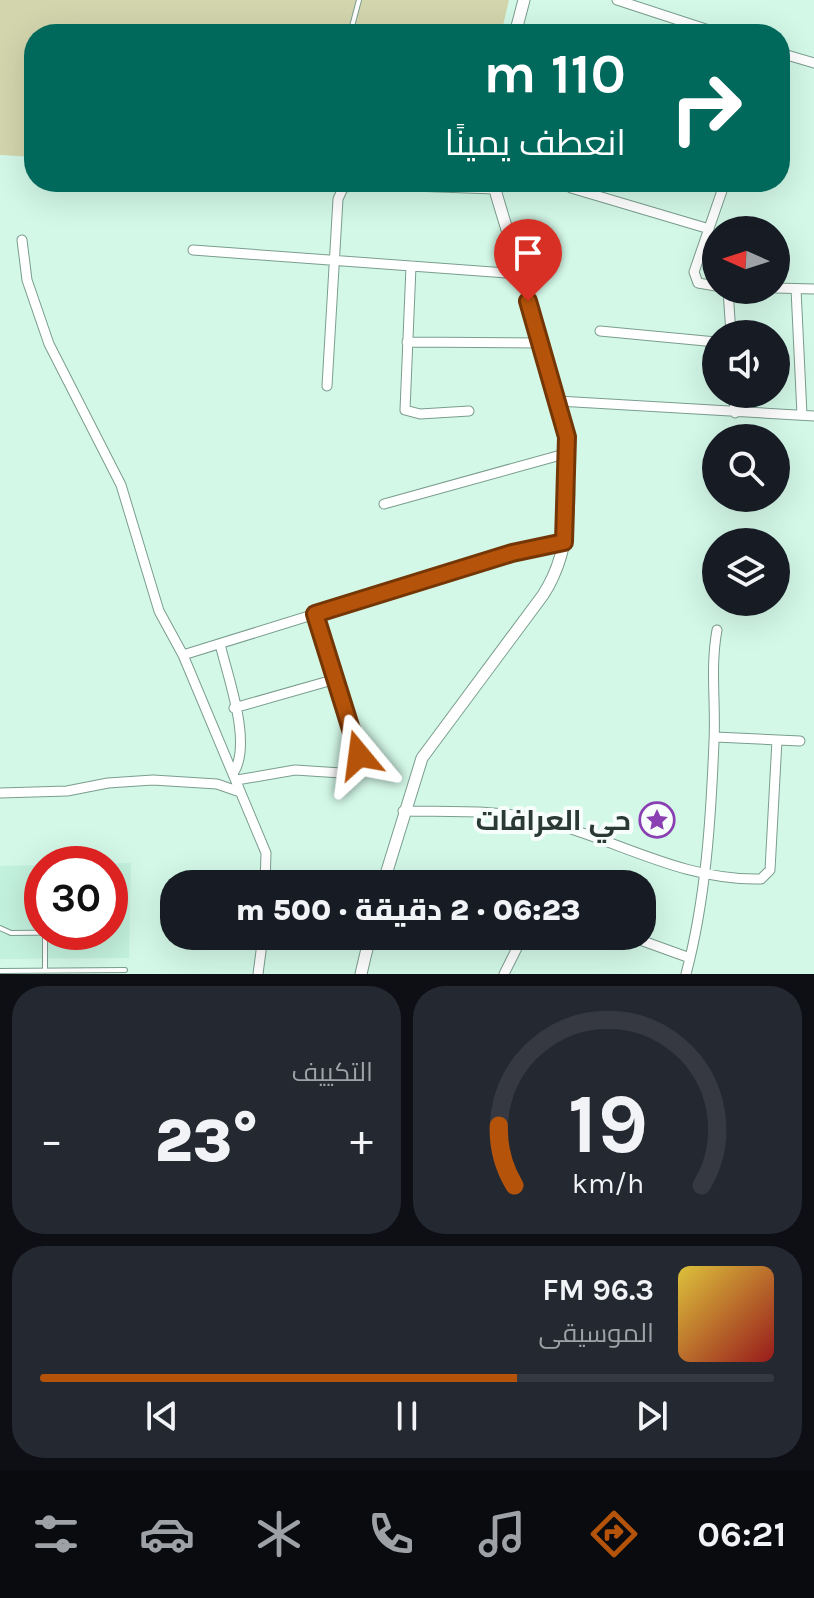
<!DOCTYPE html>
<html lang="ar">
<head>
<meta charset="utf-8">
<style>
  :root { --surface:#171b24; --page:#242831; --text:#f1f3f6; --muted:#9ea1a6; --line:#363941; --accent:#b45309 }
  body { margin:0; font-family:Karla,Cairo,sans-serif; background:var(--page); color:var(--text); direction:rtl; height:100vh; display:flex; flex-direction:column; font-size:30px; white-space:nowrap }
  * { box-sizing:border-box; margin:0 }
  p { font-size:26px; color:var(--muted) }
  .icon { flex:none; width:44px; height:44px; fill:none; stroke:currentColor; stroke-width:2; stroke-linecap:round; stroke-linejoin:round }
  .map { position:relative; height:974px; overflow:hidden; direction:ltr }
  .side { display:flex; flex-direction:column; gap:12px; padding:12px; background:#0d0f14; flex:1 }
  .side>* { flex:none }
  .hud { position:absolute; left:24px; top:24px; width:766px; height:168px; border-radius:32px; box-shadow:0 8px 32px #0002; direction:rtl; background:#00695c; color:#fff; overflow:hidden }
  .needle { width:52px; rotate:273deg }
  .controls { position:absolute; left:702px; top:216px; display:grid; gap:16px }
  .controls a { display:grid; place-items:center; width:88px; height:88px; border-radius:50%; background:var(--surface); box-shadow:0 8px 32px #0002; font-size:40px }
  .speed { position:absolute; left:24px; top:846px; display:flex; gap:16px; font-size:40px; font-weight:700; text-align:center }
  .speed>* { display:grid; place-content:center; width:104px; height:104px; border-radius:50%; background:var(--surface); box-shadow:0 8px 32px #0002; line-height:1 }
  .speed .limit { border:12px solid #d22; background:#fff; color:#111 }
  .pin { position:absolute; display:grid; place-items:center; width:68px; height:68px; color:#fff; margin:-82px -34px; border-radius:50% 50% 50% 0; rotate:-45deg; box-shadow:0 0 8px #0007 }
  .pin .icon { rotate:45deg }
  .me { position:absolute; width:88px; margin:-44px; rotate:344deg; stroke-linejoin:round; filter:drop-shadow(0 0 6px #0008) }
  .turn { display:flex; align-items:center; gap:28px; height:168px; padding:0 32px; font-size:36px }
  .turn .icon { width:104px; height:104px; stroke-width:2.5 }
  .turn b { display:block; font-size:56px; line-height:68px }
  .big { font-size:60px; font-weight:800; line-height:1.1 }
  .side .tile { flex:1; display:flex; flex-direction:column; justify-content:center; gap:12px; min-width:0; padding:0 28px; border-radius:32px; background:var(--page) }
  .side .dial { align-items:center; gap:0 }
  .dial svg { height:208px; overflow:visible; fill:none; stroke:var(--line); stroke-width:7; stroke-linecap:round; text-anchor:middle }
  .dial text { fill:var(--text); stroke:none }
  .song { display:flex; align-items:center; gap:24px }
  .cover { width:96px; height:96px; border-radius:12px; background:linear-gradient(135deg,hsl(50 70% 55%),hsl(0 70% 35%)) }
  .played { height:8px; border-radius:4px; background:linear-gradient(90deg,var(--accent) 65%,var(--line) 65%) }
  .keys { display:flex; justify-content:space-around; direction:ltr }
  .heat { display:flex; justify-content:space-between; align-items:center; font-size:44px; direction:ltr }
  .side .tiles { flex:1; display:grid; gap:12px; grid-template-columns:1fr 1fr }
  .tile:last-child { grid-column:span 2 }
  .trip { position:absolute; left:160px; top:870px; width:496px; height:80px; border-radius:32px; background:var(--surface); box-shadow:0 8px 32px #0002; font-weight:800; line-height:80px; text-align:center; direction:rtl }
  .dock { display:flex; height:128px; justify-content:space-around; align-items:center; background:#090b0e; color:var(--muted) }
  .dock .icon { width:56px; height:56px }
  .dock .on { color:var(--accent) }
  .dock b { font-size:36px; color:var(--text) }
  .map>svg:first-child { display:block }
</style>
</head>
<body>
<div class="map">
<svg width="814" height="974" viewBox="0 0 814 974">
  <rect width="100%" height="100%" fill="#d3f8e8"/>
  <path fill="#c2f1dd" d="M131 863 129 958 0 959V866L42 865V932H110V864H93Z"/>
  <path fill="#d3d5ad" d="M0 0H509L501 34H34V157L0 155Z"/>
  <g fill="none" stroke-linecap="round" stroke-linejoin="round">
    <defs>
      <path id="service" d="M350 34 359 0
        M110 896 111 886
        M0 928 11 933 96 932
        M0 971 125 970
        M45 971V933"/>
      <path id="minor" d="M617 0 721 34
        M780 53 814 63
        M571 188 706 228
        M22 240 27 280 49 344 121 485 159 611 183 655 266 853 265 884
        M193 250 520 274
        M411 266 405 410 420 414 469 411
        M716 286 698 283 694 272 725 182
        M776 288 814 289
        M796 289 802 415
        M728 290 731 334
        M600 331 716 342
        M407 342 541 343
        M327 386 338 199 343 188 356 184 495 189
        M734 394 735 413
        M558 401 814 416
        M384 504 568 453
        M220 644C228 678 252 742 234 772
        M183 655 512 553 564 542
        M234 708 336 679
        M715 737 800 741
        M237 780 295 770 341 773 356 766 358 747 315 614
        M0 793 67 791 108 783 153 780 217 784 240 792
        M403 811C450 812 498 809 544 821 618 840 682 881 761 879L770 870 777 740
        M629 936 690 958
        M258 974 263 936
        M504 974 523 936
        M686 974C706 899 711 817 714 741 716 703 710 668 717 630"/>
      <path id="tertiary" d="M515 34 524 0
        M383 884 422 758 543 595C613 488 522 294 493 182
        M361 974 370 936"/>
    </defs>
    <use href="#service" stroke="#7a9d8e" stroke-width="6"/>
    <use href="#minor" stroke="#7a9d8e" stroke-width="11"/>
    <use href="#tertiary" stroke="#7a9d8e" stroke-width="13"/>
    <use href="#service" stroke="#fff" stroke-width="4"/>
    <use href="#minor" stroke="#fff" stroke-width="9"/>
    <use href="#tertiary" stroke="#fff" stroke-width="11"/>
  </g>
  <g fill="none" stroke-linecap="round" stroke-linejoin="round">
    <defs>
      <path id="route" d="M359 755 315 614 512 553 564 542 567 437 528 301"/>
    </defs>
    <use href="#route" stroke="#753606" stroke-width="20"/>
    <use href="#route" stroke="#b45309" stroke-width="14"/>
  </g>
  <defs>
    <symbol id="sight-ring" viewBox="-11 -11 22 22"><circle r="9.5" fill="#f6fdfa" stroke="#8a40b2" stroke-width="1.5"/><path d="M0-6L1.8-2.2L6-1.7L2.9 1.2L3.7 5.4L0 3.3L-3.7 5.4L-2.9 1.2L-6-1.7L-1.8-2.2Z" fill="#8a40b2"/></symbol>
  </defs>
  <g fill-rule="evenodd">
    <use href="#sight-ring" x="637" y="800" width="40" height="40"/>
  </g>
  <g text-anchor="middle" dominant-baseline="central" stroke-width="8" stroke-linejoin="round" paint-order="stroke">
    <g font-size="28" font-weight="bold" fill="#2a3933" stroke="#f6fdfa" text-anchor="end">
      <text x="631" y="820">حي العرافات</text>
    </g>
  </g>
</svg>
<div class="controls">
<a><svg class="needle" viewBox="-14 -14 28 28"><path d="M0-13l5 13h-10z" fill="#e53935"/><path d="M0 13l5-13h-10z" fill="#9ea1a6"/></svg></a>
<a><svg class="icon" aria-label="sound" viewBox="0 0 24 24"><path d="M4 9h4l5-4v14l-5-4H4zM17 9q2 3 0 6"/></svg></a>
<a><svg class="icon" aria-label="search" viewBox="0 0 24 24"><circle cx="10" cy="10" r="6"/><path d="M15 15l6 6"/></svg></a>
<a><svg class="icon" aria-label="layers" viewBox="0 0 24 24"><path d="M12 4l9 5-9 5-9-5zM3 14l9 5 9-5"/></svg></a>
</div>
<div class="speed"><div class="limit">30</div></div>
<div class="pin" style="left:528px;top:301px;background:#d93025"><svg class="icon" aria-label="arrive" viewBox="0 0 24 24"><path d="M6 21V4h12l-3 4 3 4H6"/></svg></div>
<svg class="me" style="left:359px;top:755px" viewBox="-20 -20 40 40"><path d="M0-17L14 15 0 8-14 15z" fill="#b45309" stroke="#fff" stroke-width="4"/></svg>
<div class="trip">06:23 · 2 دقيقة · 500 m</div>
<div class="hud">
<div class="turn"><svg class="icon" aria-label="right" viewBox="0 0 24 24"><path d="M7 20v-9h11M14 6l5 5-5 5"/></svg><div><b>110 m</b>انعطف يمينًا</div></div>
</div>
</div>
<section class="side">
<div class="tiles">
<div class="tile dial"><svg viewBox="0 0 100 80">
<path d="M14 69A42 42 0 1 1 86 69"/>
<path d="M14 69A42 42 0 0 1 8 46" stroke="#b45309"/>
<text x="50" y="56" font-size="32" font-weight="700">19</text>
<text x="50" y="72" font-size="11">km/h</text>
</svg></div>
<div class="tile"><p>التكييف</p>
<div class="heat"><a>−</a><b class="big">23°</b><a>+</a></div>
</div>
<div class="tile">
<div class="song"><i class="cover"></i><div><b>96.3 FM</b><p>الموسيقى</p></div></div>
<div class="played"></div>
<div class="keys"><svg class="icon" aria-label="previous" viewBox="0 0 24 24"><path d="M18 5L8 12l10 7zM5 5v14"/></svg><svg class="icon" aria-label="pause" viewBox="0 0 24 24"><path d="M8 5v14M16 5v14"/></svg><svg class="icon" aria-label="next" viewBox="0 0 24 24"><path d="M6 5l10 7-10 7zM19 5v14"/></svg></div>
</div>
</div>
</section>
<nav class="dock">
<b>06:21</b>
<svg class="icon on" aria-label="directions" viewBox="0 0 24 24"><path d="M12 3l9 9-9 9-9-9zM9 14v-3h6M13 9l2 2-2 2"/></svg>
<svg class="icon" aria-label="music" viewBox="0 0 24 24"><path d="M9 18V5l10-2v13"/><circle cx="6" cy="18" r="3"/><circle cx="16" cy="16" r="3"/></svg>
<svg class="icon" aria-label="phone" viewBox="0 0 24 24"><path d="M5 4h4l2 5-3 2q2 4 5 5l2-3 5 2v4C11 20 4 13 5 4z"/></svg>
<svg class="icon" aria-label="climate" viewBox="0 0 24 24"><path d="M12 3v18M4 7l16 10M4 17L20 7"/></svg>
<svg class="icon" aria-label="car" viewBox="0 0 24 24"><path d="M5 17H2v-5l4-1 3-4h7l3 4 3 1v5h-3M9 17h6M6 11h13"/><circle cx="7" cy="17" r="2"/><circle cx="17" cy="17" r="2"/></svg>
<svg class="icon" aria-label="filters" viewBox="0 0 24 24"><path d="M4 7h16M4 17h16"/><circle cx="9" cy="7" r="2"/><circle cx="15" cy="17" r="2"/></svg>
</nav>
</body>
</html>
